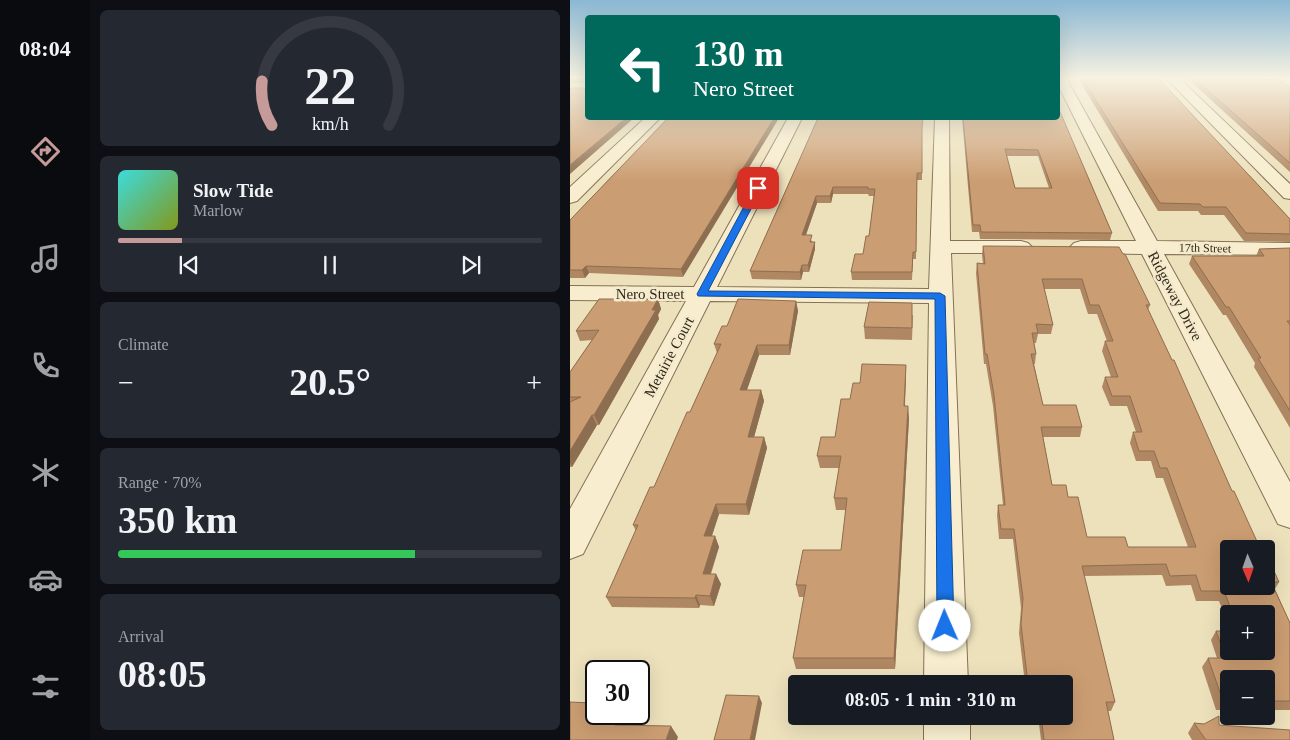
<!DOCTYPE html>
<html lang="en">
<head>
<meta charset="utf-8">
<style>
  :root { --surface:#171b24; --page:#242831; --text:#f1f3f6; --muted:#9ea1a6; --line:#363941; --accent:#c69a99 }
  body { margin:0; font-family:"Times New Roman",serif; background:var(--page); color:var(--text); height:100vh; display:flex; flex-direction:column; font-size:19px; white-space:nowrap }
  * { box-sizing:border-box; margin:0 }
  p { font-size:16px; color:var(--muted) }
  .icon { flex:none; width:28px; height:28px; fill:none; stroke:currentColor; stroke-width:2; stroke-linecap:round; stroke-linejoin:round }
  .map { position:relative; flex:1; overflow:hidden }
  .drawer { display:flex; flex-direction:column; gap:10px; padding:10px; background:#0d0f14; width:480px }
  .drawer>* { flex:none }
  .top-card { position:absolute; left:15px; top:15px; width:475px; height:105px; border-radius:5px; box-shadow:0 5px 20px #0002; background:#00695c; color:#fff; overflow:hidden }
  .needle { width:32px; rotate:178deg }
  .fabs { position:absolute; left:650px; top:540px; display:grid; gap:10px }
  .fabs a { display:grid; place-items:center; width:55px; height:55px; border-radius:5px; background:var(--surface); box-shadow:0 5px 20px #0002; font-size:25px }
  .speed { position:absolute; left:15px; top:660px; display:flex; gap:10px; font-size:25px; font-weight:700; text-align:center }
  .speed>* { display:grid; place-content:center; width:65px; height:65px; border-radius:50%; background:var(--surface); box-shadow:0 5px 20px #0002; line-height:1 }
  .speed .limit { border:2px solid #111; border-radius:8px; background:#fff; color:#111 }
  .pin { position:absolute; display:grid; place-items:center; width:42px; height:42px; color:#fff; margin:-21px; border-radius:10px; box-shadow:0 2px 8px #0006 }
  .me { position:absolute; width:55px; margin:-28px; rotate:359deg; stroke-linejoin:round; filter:drop-shadow(0 0 4px #0008) }
  .turn { display:flex; align-items:center; gap:18px; height:105px; padding:0 25px; font-size:22px }
  .turn .icon { width:65px; height:65px; stroke-width:2.5 }
  .turn b { display:block; font-size:35px; line-height:42px }
  .big { font-size:38px; font-weight:800; line-height:1.1 }
  .drawer .tile { flex:1; display:flex; flex-direction:column; justify-content:center; gap:8px; min-width:0; padding:0 18px; border-radius:8px; background:var(--page) }
  .drawer .dial { align-items:center; gap:0 }
  .dial svg { height:130px; overflow:visible; fill:none; stroke:var(--line); stroke-width:7; stroke-linecap:round; text-anchor:middle }
  .dial text { fill:var(--text); stroke:none }
  .song { display:flex; align-items:center; gap:15px }
  .cover { width:60px; height:60px; border-radius:8px; background:linear-gradient(135deg,hsl(180 70% 55%),hsl(70 70% 35%)) }
  .played { height:5px; border-radius:2px; background:linear-gradient(90deg,var(--accent) 15%,var(--line) 15%) }
  .keys { display:flex; justify-content:space-around; direction:ltr }
  .heat { display:flex; justify-content:space-between; align-items:center; font-size:28px; direction:ltr }
  .charge { height:8px; border-radius:4px; background:linear-gradient(90deg,#34c759 70%,var(--line) 0) }
  .trip { position:absolute; left:218px; top:675px; width:285px; height:50px; border-radius:5px; background:var(--surface); box-shadow:0 5px 20px #0002; font-weight:800; line-height:50px; text-align:center }
  main { display:flex; flex:1; min-height:0 }
  .tabs { display:flex; flex-direction:column; width:90px; justify-content:space-around; align-items:center; background:#090b0e; color:var(--muted) }
  .tabs .icon { width:35px; height:35px }
  .tabs .on { color:var(--accent) }
  .tabs b { font-size:22px; color:var(--text) }
  .map>svg:first-child { display:block }
</style>
</head>
<body>
<main>
<nav class="tabs">
<b>08:04</b>
<svg class="icon on" aria-label="directions" viewBox="0 0 24 24"><path d="M12 3l9 9-9 9-9-9zM9 14v-3h6M13 9l2 2-2 2"/></svg>
<svg class="icon" aria-label="music" viewBox="0 0 24 24"><path d="M9 18V5l10-2v13"/><circle cx="6" cy="18" r="3"/><circle cx="16" cy="16" r="3"/></svg>
<svg class="icon" aria-label="phone" viewBox="0 0 24 24"><path d="M5 4h4l2 5-3 2q2 4 5 5l2-3 5 2v4C11 20 4 13 5 4z"/></svg>
<svg class="icon" aria-label="climate" viewBox="0 0 24 24"><path d="M12 3v18M4 7l16 10M4 17L20 7"/></svg>
<svg class="icon" aria-label="car" viewBox="0 0 24 24"><path d="M5 17H2v-5l4-1 3-4h7l3 4 3 1v5h-3M9 17h6M6 11h13"/><circle cx="7" cy="17" r="2"/><circle cx="17" cy="17" r="2"/></svg>
<svg class="icon" aria-label="filters" viewBox="0 0 24 24"><path d="M4 7h16M4 17h16"/><circle cx="9" cy="7" r="2"/><circle cx="15" cy="17" r="2"/></svg>
</nav>
<section class="drawer">
<div class="tile dial"><svg viewBox="0 0 100 80">
<path d="M14 69A42 42 0 1 1 86 69"/>
<path d="M14 69A42 42 0 0 1 8 42" stroke="#c69a99"/>
<text x="50" y="56" font-size="32" font-weight="700">22</text>
<text x="50" y="72" font-size="11">km/h</text>
</svg></div>
<div class="tile">
<div class="song"><i class="cover"></i><div><b>Slow Tide</b><p>Marlow</p></div></div>
<div class="played"></div>
<div class="keys"><svg class="icon" aria-label="previous" viewBox="0 0 24 24"><path d="M18 5L8 12l10 7zM5 5v14"/></svg><svg class="icon" aria-label="pause" viewBox="0 0 24 24"><path d="M8 5v14M16 5v14"/></svg><svg class="icon" aria-label="next" viewBox="0 0 24 24"><path d="M6 5l10 7-10 7zM19 5v14"/></svg></div>
</div>
<div class="tile"><p>Climate</p>
<div class="heat"><a>−</a><b class="big">20.5°</b><a>+</a></div>
</div>
<div class="tile"><p>Range · 70%</p><b class="big">350 km</b><div class="charge"></div></div>
<div class="tile"><p>Arrival</p><b class="big">08:05</b></div>
</section>
<div class="map">
<svg width="720" height="740" viewBox="0 0 720 740">
  <rect width="100%" height="100%" fill="#ede1bc"/>
  <g fill="none" stroke-linecap="round" stroke-linejoin="round">
    <defs>
      <path id="minor" d="M488 78H496L587 241 720 243V255L594 254 720 482V528L708 524 572 254 511 253 504 251 500 247 504 243 511 241H566L488 85Z
        M596 78H609L720 184V199L714 198Z
        M702 78H716L720 80V90L716 89Z
        M75 118H90L7 201 0 203V187Z
        M218 118H232L147 287 359 289 365 118H379L380 241H451L458 243 462 247 458 251 451 253H381L398 684H354L359 303 140 301 13 554 0 559V509L116 301 0 300V286L124 287Z
        M354 716H400V740H354Z"/>
    </defs>
    <use href="#minor" stroke="#847156" stroke-width="2"/>
    <use href="#minor" fill="#f8eecf" fill-rule="evenodd"/>
  </g>
  <path fill="#af8762" fill-rule="evenodd" d="M0 78H18V83H0Z
    M508 78H588L720 219V242L674 241 654 215H631L628 211H588Z
    M617 78H708L717 85 720 86V172Z
    M98 118 113 277 19 273 15 278H0V220Z
    M248 118 352 134V180H347L346 259H343L342 280H282L281 272 293 254 299 236 304 196H299L298 194H263L261 203H247L236 235 243 242H245V249L239 272H233L231 280 182 279 180 271Z
    M392 118H488L542 233 540 240 410 239 409 232H402ZM436 156H468L479 188H445Z
    M413 246 553 254 580 305 578 310 662 491 690 548 696 554 709 582 705 589 720 623V710H696V679H659V710H646L632 667 638 658H647L641 640 646 631 659 651 696 614H659V628L649 601H626L621 585 596 586 592 575 514 576 545 702 541 711H538L544 740H471L468 716H494V684H455L449 633 451 608 443 539H429L427 515 428 505H433L423 406 416 364H414L406 273 407 263 413 264 412 255ZM474 289H510L518 314H527L537 341H535L532 351 541 377H535L532 387 540 406H557L566 432H563L560 443 566 461H581L586 478H593L618 547H558L517 537 498 497 482 485 473 437H510L512 427 473 405 464 364H465L466 354 464 343H466L468 334H481L483 325Z
    M720 248V428L684 367 685 363 656 315H653L619 264 622 256H686L689 249Z
    M88 299 91 309 88 315 89 319 29 425H27L2 467H0V372L22 340 10 341 6 331Z
    M226 301 228 311 220 355H189L177 390H191L194 401 184 437H194L197 448 179 515 149 514 142 536H145L149 547 141 574H146L151 584 144 606 130 605 129 608 42 607 36 597 66 531 63 525 84 487 120 412 147 353 144 344Z
    M343 315 342 340 295 339 294 327Z
    M336 365V376L335 406 339 418 325 669H226L223 658 234 597H229L226 585 271 550 276 510H266L264 498 269 468H250L247 456 265 437 280 399 290 383Z
    M624 723 649 725 720 740H622L618 733Z"/>
  <path fill="#8e6e50" d="M56 118H64L0 174V165Z
    M204 118H209L113 277 111 269Z
    M263 187V194L261 203 260 196Z
    M246 196 247 203 233 243 232 235Z
    M245 242V249L239 272 238 265Z
    M232 265 233 272 231 280 230 272Z
    M16 266 19 273 15 278 12 270Z
    M88 299 91 309 88 315 89 319 29 425 24 415Z
    M226 301 228 311 220 355 219 345Z
    M187 345 189 355 173 401 170 390Z
    M336 365V376L334 418V406Z
    M191 390 194 401 181 448 178 437Z
    M338 406 339 418 325 669 324 658Z
    M22 415 27 425 2 467 0 463V451Z
    M194 437 197 448 179 515 176 504Z
    M146 504 149 514 138 547 134 536Z
    M145 536 149 547 137 584 133 574Z
    M146 574 151 584 144 606 140 596Z
    M126 595 130 605 129 608 125 598Z
    M189 696 192 703 185 740H180Z
    M47 714H54L57 718 54 735 45 725Z
    M101 726 108 737 107 740H96Z"/>
  <path fill="#cb9d72" stroke="#8e6e50" fill-rule="evenodd" d="M512 78H588L720 219V234L676 233 656 207H633L630 204 590 203Z
    M624 78H708L717 85 720 86V163Z
    M0 88H18V118H56L0 165Z
    M488 107 542 233 411 232 410 225H403L393 118H488ZM435 149 468 150 482 188H445Z
    M98 118H204L111 269 16 266 12 270H0V220Z
    M248 118H353L352 128V173H347L346 252H343L342 272H281L285 254H293L296 236H299L305 189H298V187H263L260 196H246L232 235H242L240 242H245L238 265H232L230 272 180 271Z
    M413 246 549 247 553 254H555L580 305H576L602 360H604L662 491H664L690 548H693L694 549H659V586H696V554L709 582H701L720 623V701H696V679H659V701H653L638 658H656L646 631H659V651H696V614H663L654 591H631L626 575 600 576 596 564 512 566 545 702H536L544 740H474L471 716H494V684H458L451 624 453 598 444 529H431L428 505H435L424 395 417 354H415L407 263 415 264ZM472 279H512L520 305H529L543 341H535L548 377H535L542 396H560L572 432H563L569 451H584L590 468H597L626 547H558L555 537H517L508 497H498L496 485H482L471 427H512L506 405H473L461 354H466L462 333H468L466 324 483 325Z
    M720 248V321H717L720 325V411L688 358H691L659 307H656L622 256H694L689 249Z
    M29 299H88L82 310H86L24 415H22L0 451V402L11 397H0V372L29 330 6 331Z
    M168 299 226 301 219 345H187L170 390H191L178 437H194L176 504H146L134 536H145L133 574H146L140 596 126 595 125 598 36 597 68 525H63L80 487H84L117 412H120L151 344H144L152 326H157Z
    M299 302 342 303V328L294 327Z
    M292 364 336 365 334 406H338L324 658H223L236 585H226L233 550H271L277 498H264L271 456H247L251 437H265L271 399H280L283 383H290Z
    M156 695 189 696 180 740H144Z
    M0 702 22 703 20 706H26V714H47L45 725 101 726 96 740H0Z
    M649 716V725L720 730V740H636L624 723 634 724Z"/>
  <linearGradient id="sky" x2="0" y2="1"><stop stop-color="#8bb8d4"/><stop offset="0.43" stop-color="#f7f2e1"/><stop offset="1" stop-color="#f7f2e1" stop-opacity="0"/></linearGradient>
  <rect width="720" height="181" fill="url(#sky)"/>
  <path fill="#1a73e8" stroke="#114b97" d="M185 186 192 188 138 291 370 293 375 296 384 626 381 631 375 634 369 631 367 626 365 299 128 296 127 294Z"/>
  <g text-anchor="middle" dominant-baseline="central" stroke-width="5" stroke-linejoin="round" paint-order="stroke">
    <g font-size="12" fill="#33281b" stroke="#f4ebcc">
      <text transform="translate(635 248) rotate(1)">17th Street</text>
    </g>
    <g font-size="15" fill="#33281b" stroke="#f4ebcc">
      <text x="80" y="294">Nero Street</text>
      <text transform="translate(605 296) rotate(62)">Ridgeway Drive</text>
      <text transform="translate(99 357) rotate(-62)">Metairie Court</text>
    </g>
  </g>
</svg>
<div class="fabs">
<a><svg class="needle" viewBox="-14 -14 28 28"><path d="M0-13l5 13h-10z" fill="#e53935"/><path d="M0 13l5-13h-10z" fill="#9ea1a6"/></svg></a>
<a>+</a>
<a>−</a>
</div>
<div class="speed"><div class="limit">30</div></div>
<div class="pin" style="left:188px;top:188px;background:#d93025"><svg class="icon" aria-label="arrive" viewBox="0 0 24 24"><path d="M6 21V4h12l-3 4 3 4H6"/></svg></div>
<svg class="me" style="left:375px;top:626px" viewBox="-20 -20 40 40"><circle r="19" fill="#fff"/><path d="M0-13L10 11 0 6-10 11z" fill="#1a73e8"/></svg>
<div class="trip">08:05 · 1 min · 310 m</div>
<div class="top-card">
<div class="turn"><svg class="icon" aria-label="left" viewBox="0 0 24 24"><path d="M17 20v-9H6M10 6l-5 5 5 5"/></svg><div><b>130 m</b>Nero Street</div></div>
</div>
</div>
</main>
</body>
</html>
